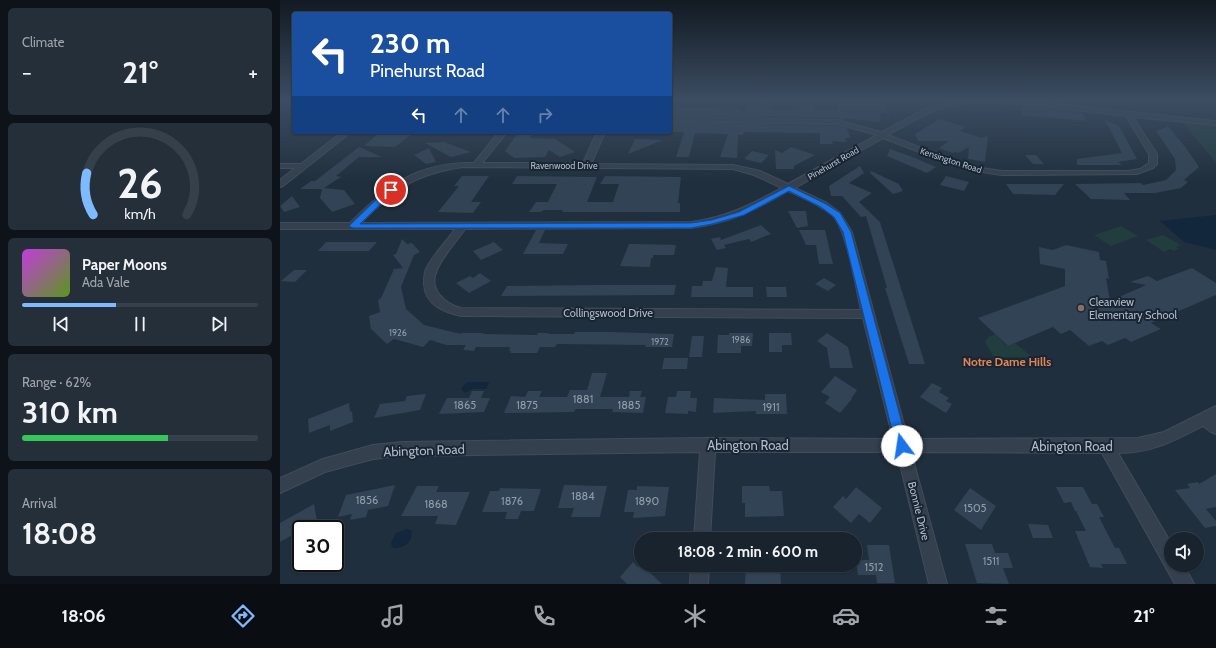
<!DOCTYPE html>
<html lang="en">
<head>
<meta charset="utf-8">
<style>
  :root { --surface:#18232e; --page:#252f3a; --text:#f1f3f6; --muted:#9fa4aa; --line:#36404a; --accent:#7ebaff }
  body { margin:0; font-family:Cabin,sans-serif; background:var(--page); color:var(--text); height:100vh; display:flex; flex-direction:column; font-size:15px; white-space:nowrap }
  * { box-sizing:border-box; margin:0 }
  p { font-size:13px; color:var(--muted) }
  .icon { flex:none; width:22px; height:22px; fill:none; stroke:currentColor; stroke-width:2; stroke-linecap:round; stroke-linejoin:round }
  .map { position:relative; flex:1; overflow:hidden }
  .details { display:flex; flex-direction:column; gap:8px; padding:8px; background:#0d1319; width:280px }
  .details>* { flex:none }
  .top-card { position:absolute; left:12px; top:12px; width:380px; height:122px; border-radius:4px; box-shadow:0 1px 3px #0004,0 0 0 1px var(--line); background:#1a4fa0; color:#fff; overflow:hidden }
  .controls { position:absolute; left:884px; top:532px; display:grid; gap:8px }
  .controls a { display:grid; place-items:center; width:40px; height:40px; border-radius:50%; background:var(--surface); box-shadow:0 1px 3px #0004,0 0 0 1px var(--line); font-size:20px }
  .speed { position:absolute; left:12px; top:520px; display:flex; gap:8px; font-size:20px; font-weight:700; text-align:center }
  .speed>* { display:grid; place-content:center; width:52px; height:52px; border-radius:50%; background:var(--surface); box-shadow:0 1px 3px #0004,0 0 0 1px var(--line); line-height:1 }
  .speed .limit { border:2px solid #111; border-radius:6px; background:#fff; color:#111 }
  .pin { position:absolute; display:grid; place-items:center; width:34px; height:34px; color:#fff; margin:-17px; border:2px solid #fff; border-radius:50%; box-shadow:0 1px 4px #0007 }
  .me { position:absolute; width:44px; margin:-22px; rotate:346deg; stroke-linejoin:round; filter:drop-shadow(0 0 3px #0008) }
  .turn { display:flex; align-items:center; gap:14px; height:84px; padding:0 12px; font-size:18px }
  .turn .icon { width:52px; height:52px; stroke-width:2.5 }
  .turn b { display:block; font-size:28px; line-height:34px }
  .lanes { display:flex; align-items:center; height:38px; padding:0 12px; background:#0003; justify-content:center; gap:20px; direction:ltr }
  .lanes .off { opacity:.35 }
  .big { font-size:30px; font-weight:700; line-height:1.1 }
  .details .widget { flex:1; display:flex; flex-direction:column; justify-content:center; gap:6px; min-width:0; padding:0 14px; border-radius:6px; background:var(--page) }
  .details .dial { align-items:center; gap:0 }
  .dial svg { height:104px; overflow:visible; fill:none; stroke:var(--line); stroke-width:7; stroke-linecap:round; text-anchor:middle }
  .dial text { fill:var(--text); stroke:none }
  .song { display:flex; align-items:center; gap:12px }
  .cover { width:48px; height:48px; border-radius:6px; background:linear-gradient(135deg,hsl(290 70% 55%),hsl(90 70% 35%)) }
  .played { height:4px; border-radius:2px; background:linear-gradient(90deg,var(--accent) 40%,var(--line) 40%) }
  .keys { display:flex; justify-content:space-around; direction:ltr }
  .heat { display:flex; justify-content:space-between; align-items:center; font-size:22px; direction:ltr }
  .charge { height:6px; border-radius:3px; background:linear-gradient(90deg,#34c759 62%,var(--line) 0) }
  .trip { position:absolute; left:354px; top:532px; width:228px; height:40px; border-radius:20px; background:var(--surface); box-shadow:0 1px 3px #0004,0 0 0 1px var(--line); font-weight:700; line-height:40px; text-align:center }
  .tabs { display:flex; height:64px; justify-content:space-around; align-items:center; background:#0a0e12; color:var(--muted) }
  .tabs .icon { width:28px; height:28px }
  .tabs .on { color:var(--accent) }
  .tabs b { font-size:18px; color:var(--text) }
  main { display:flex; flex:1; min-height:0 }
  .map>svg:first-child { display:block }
</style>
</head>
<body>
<main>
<section class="details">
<div class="widget"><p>Climate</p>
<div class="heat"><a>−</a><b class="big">21°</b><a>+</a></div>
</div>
<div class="widget dial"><svg viewBox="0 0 100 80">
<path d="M14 69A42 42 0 1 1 86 69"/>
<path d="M14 69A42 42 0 0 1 9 37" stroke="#7ebaff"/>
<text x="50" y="56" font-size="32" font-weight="700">26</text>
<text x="50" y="72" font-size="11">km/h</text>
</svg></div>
<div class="widget">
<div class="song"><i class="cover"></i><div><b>Paper Moons</b><p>Ada Vale</p></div></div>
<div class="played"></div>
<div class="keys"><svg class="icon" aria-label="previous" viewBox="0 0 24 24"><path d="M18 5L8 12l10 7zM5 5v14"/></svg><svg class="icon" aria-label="pause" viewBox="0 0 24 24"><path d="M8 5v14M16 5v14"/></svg><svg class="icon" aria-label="next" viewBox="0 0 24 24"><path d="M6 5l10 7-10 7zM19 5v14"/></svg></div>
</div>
<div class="widget"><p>Range · 62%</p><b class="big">310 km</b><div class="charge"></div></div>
<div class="widget"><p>Arrival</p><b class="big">18:08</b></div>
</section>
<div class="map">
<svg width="936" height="584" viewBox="0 0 936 584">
  <rect width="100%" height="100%" fill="#202f3d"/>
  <path fill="#223d3e" d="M903 123 936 126V163Z
    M841 226 858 236 831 246 814 235Z
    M883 235 901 245 896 247 899 249 893 251 890 249 884 252 866 240Z
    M715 334 727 346 735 343 752 357H714L705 342 708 337Z"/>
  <path fill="#12263c" d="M936 215V250L904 242 880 221Z
    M187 382H208L209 383 206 389H192L185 393 181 389Z
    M127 529 131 530C135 541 122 551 112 547L111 543 116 533Z"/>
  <path fill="#314354" d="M557 100H592V101L603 102 610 115 601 111 599 122 564 118 565 121 557 118 390 116V107L423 108 452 106 465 112 466 105H482V101H493L489 109 515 110V108H522V102L535 103 533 109 557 110Z
    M741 106 802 113 806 121 742 115Z
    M660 119 685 127 680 131 702 138 708 135 705 162 688 159 689 147 678 153 675 152 673 153 659 148 669 141H638L635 134Z
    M825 120 839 126 857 159 838 162 842 165H797V159L842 153Z
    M390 122 557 126 567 128 570 138H565L566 142 552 141 553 144H540V133L464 132 463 135H458L457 158 440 157 448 134 415 133 409 157H396L404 132H390Z
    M888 126 906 148 919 167 904 180 908 182 901 188 875 193H844L850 200 811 199 795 184 861 183 863 185 886 180 896 170 895 159 876 131Z
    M99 133 132 134 115 147 84 146Z
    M238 133H253L250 138 275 139 295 152 280 157 269 150 265 157 234 158 225 151Z
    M355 139 383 140 348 154Z
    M164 142 191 152 171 157 145 143Z
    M79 147 102 157H79L56 176 61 177 44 188 64 190 75 204 52 212 40 198 42 189H20L31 181H35Z
    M511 147 535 155 514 166V169H496L495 150 502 153Z
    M149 148 156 162 146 164 134 155Z
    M610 149 630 156 656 167 647 173 607 156Z
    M472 151 489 155 481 163 464 159Z
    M745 155H756L764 164H753Z
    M580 166 584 173 569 183 592 193 579 202 600 222 645 364H629L605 288H607L586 216 581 217 562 196H551L549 186Z
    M591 171 619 184 623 191 613 194 590 173Z
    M182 176H209L191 202H201L193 213 158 212 179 186H174Z
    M237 176 317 177 307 202H333L339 184H320L325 176 401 177 398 203H400V212H282L283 210H264L261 212H249L256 202H268L277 184H232Z
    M666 176 689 182 684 191 660 185Z
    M726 184H784L775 195 733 194Z
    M12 196 20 207 4 212 0 206Z
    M508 211H526L528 226 517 228Z
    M481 225 491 234 471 242 469 239 444 245 446 248 437 250 431 239 440 237 441 240Z
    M256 230H265L259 243 288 244 283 254H243Z
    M519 230H545L553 264H539L536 245H526Z
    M122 239 127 244 132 243 140 252 134 255 121 287 126 309 144 325 181 334V333H204L203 334 257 335 258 333H269L268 334H294L295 332H332L394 334 392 347H365L366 345 277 344 275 347H260L257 353H230L231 351H229L230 347H196L194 351 183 350 186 345H166L150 340 143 347 114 339 107 344 91 329 89 316 100 312 98 300 101 298 114 269 123 268 113 255 116 254Z
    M46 242H97L89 251H38Z
    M214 242 223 250 201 260 193 251Z
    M349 244H357L396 245 394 255H373V258H371L370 267 340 266Z
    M786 245 819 252 820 260 826 261 829 279 826 278 830 301 866 285 850 282 868 276 877 281 912 268 936 283V295L871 323 881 329 851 342 845 338 828 345 822 341 809 346 790 330 781 334 773 327 728 346 698 318 785 286V269L760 264 759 247 773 250Z
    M436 267 448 268 446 287H473V297H411L412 286H422L423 281H432Z
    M14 270H27L15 282 1 281Z
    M200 273 211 281 189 293 176 283 190 276 193 278Z
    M544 278 556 285 548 291 535 284Z
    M317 285H396L394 295 221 296 227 286Z
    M486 287H506L507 297H487Z
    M449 333H473L472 346H461V353H437L438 335H449Z
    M489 333H511L512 345H502V352H489Z
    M547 333 568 347 573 368H550L547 348 537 341Z
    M412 336H424L422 357H409Z
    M384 358H408L407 369H382Z
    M312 373H327L320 397H349L350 391H362L360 397H366L363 413 332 412 333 409H296L294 412 224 413 231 396 245 397 248 391H262L259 397H287L290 390H307Z
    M555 376 577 390 571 399H572L560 413 545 403 550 397 541 392Z
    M652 383 662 388 659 392 669 398 666 401 672 404 666 413 640 397Z
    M192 391H204L201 398H210L204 412 159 414 167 398H189Z
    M397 391H411L410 398H417L416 412 408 411V414L385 413 388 397H396Z
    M146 394 140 410 94 418 100 404 125 401 127 396Z
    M485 394H506L507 414H476V411L433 413 434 398 485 400Z
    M69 403 70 412 72 411 73 422 50 431V425L29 433 28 419Z
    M936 474V507L926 509 936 521V526L925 528 895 490 910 488 907 484 918 482 919 484Z
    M115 485 108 506 88 510 86 517 70 520 72 514 58 517 66 495Z
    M284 485 327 486 320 517H291L294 508H278Z
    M137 486H159L156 492H190L176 525 155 524 158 516H121Z
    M357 486 389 487 385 516 353 518 354 512H344L348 490H357Z
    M462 486H489L490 491H502L504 516 465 517V503H462Z
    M576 487 602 508 590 523 579 514 571 523 553 507 563 496 566 499Z
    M776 487H803L812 504H817L824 517H819L835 548H839L847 564H821L823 568 810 567 795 531H806L796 511H795L791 502 784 503Z
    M220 488 261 489 254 511H241L238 519H225L227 512H202L210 491H219Z
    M690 488 716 506 701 530 674 510Z
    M34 504 37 521 0 542V523Z
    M748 524 768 525 773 538H753Z
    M685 544H712L715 553H728L733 568H723L729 584 697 583Z
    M587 545H609L615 583H597L596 575H578L576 560H589Z
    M353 562 358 567 361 564 382 584H347L340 577Z
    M466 565H500L501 584H465Z"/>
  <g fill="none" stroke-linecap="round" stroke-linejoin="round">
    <defs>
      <path id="minor" d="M676 100H740L936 121V125L853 117 877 154V164L873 168 857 174 722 175C679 170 642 153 603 138L515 188 547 203 560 213 572 232 628 439 858 438 884 432 936 406V434L931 432 923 426C894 441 872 453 838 453L891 543V565H904L914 584H895L822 453 631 452 667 584H649L617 452H435L430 539H414L420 452 122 456 93 459 45 472 0 493V478L43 459 93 445 122 442 428 438 613 439 583 318 181 316C164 312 145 305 144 284 144 280 144 273 146 269 153 255 166 242 175 229H0V223H70C108 185 137 162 194 163L219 132H227L202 163H303L317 132H325L311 164 453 165 480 171 508 184 597 135 557 124 390 121V117L557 120 602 132 645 109ZM701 102 740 104 846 116 869 154V163L860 169 848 171H722L701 168 662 156 608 135C644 115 659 104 701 102ZM183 167 453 169 474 175 502 188C472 204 445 218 411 222L81 223C114 189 135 174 183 167ZM508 191C523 198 539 204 552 215 567 229 576 289 581 310L181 308C164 303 148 289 157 270 162 257 177 241 185 229L411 228C449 223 476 210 508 191Z
        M62 132H71L3 186 0 187V180L15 168H0V164H21Z
        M411 565H429L428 584H410Z"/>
    </defs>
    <use href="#minor" stroke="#404c59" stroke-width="2"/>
    <use href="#minor" fill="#34404d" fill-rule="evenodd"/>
  </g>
  <linearGradient id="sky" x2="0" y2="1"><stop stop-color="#121a22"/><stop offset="0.55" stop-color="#3c4d62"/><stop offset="1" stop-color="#3c4d62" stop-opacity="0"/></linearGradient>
  <rect width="936" height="182" fill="url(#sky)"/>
  <path fill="#1a73e8" stroke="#114b97" d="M509 186 546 204 560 213 571 232 628 446 626 449 622 451 618 449 616 446 563 232 554 217 541 207 509 191 464 215 432 224 411 228H73L69 226 108 188H114V191L80 224 411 223 432 220 459 212Z"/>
  <circle fill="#8d6e63" stroke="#192532" stroke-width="1.5" cx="801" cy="308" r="4"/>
  <g text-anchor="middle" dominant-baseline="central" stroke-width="4" stroke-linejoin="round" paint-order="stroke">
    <g font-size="9" fill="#afbbc9" stroke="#192532">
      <text transform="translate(671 160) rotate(18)">Kensington Road</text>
      <text transform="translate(553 163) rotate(-30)">Pinehurst Road</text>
      <text x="284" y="165">Ravenwood Drive</text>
    </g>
    <g font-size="9" fill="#8e9baa">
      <text x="118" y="332">1926</text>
      <text x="461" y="339">1986</text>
      <text x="380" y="341">1972</text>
    </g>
    <g font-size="11" fill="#afbbc9" stroke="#192532" text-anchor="start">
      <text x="809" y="302">Clearview<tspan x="809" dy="13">Elementary School</tspan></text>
    </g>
    <g font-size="11" fill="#afbbc9" stroke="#192532">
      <text x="328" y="313">Collingswood Drive</text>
      <text transform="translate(639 511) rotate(76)">Bonnie Drive</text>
    </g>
    <g font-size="11" fill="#8e9baa">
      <text x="303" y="399">1881</text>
      <text x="185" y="405">1865</text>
      <text x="247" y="405">1875</text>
      <text x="349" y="405">1885</text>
      <text x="491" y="407">1911</text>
      <text x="303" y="496">1884</text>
      <text x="87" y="500">1856</text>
      <text x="232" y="501">1876</text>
      <text x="367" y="501">1890</text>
      <text x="156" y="504">1868</text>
      <text x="695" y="508">1505</text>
      <text x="711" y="561">1511</text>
      <text x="594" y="567">1512</text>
    </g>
    <g font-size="12" font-weight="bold" fill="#df8554" stroke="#192532">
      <text x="727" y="361">Notre Dame Hills</text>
    </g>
    <g font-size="13" fill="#afbbc9" stroke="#192532">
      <text x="468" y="445">Abington Road</text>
      <text x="792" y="446">Abington Road</text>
      <text transform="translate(144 450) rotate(-2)">Abington Road</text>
    </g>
  </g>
</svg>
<div class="controls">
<a><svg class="icon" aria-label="sound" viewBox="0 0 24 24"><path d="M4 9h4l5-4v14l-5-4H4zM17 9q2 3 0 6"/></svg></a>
</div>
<div class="speed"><div class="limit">30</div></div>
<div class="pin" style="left:111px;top:190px;background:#d93025"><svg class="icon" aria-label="arrive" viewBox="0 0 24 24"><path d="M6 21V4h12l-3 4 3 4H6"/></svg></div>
<svg class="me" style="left:622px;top:446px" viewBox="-20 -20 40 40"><circle r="19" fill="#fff"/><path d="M0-13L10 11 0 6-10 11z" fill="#1a73e8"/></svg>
<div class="trip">18:08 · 2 min · 600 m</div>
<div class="top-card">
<div class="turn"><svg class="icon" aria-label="left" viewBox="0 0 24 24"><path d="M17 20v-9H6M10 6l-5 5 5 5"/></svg><div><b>230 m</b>Pinehurst Road</div></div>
<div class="lanes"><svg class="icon" aria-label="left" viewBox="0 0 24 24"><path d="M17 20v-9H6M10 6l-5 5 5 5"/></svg><svg class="icon off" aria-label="ahead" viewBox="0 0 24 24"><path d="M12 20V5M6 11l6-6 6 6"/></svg><svg class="icon off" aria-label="ahead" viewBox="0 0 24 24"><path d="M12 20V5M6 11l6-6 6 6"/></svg><svg class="icon off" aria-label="right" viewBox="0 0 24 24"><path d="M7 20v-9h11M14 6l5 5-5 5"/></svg></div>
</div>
</div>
</main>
<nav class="tabs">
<b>18:06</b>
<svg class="icon on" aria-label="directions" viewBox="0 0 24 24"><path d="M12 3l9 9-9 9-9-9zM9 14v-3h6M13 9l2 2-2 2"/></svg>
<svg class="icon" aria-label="music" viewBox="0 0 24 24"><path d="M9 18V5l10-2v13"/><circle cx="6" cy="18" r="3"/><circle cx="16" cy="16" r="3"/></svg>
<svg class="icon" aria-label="phone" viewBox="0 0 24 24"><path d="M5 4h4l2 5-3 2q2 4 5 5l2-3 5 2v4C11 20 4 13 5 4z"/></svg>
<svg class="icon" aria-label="climate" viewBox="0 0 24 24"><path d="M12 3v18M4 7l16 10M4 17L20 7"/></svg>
<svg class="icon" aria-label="car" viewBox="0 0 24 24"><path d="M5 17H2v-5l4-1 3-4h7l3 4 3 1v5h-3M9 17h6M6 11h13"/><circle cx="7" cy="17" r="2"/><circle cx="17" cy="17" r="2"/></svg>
<svg class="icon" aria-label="filters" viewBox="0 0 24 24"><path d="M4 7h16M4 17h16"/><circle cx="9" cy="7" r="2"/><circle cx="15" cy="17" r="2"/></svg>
<b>21°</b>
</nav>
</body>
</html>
